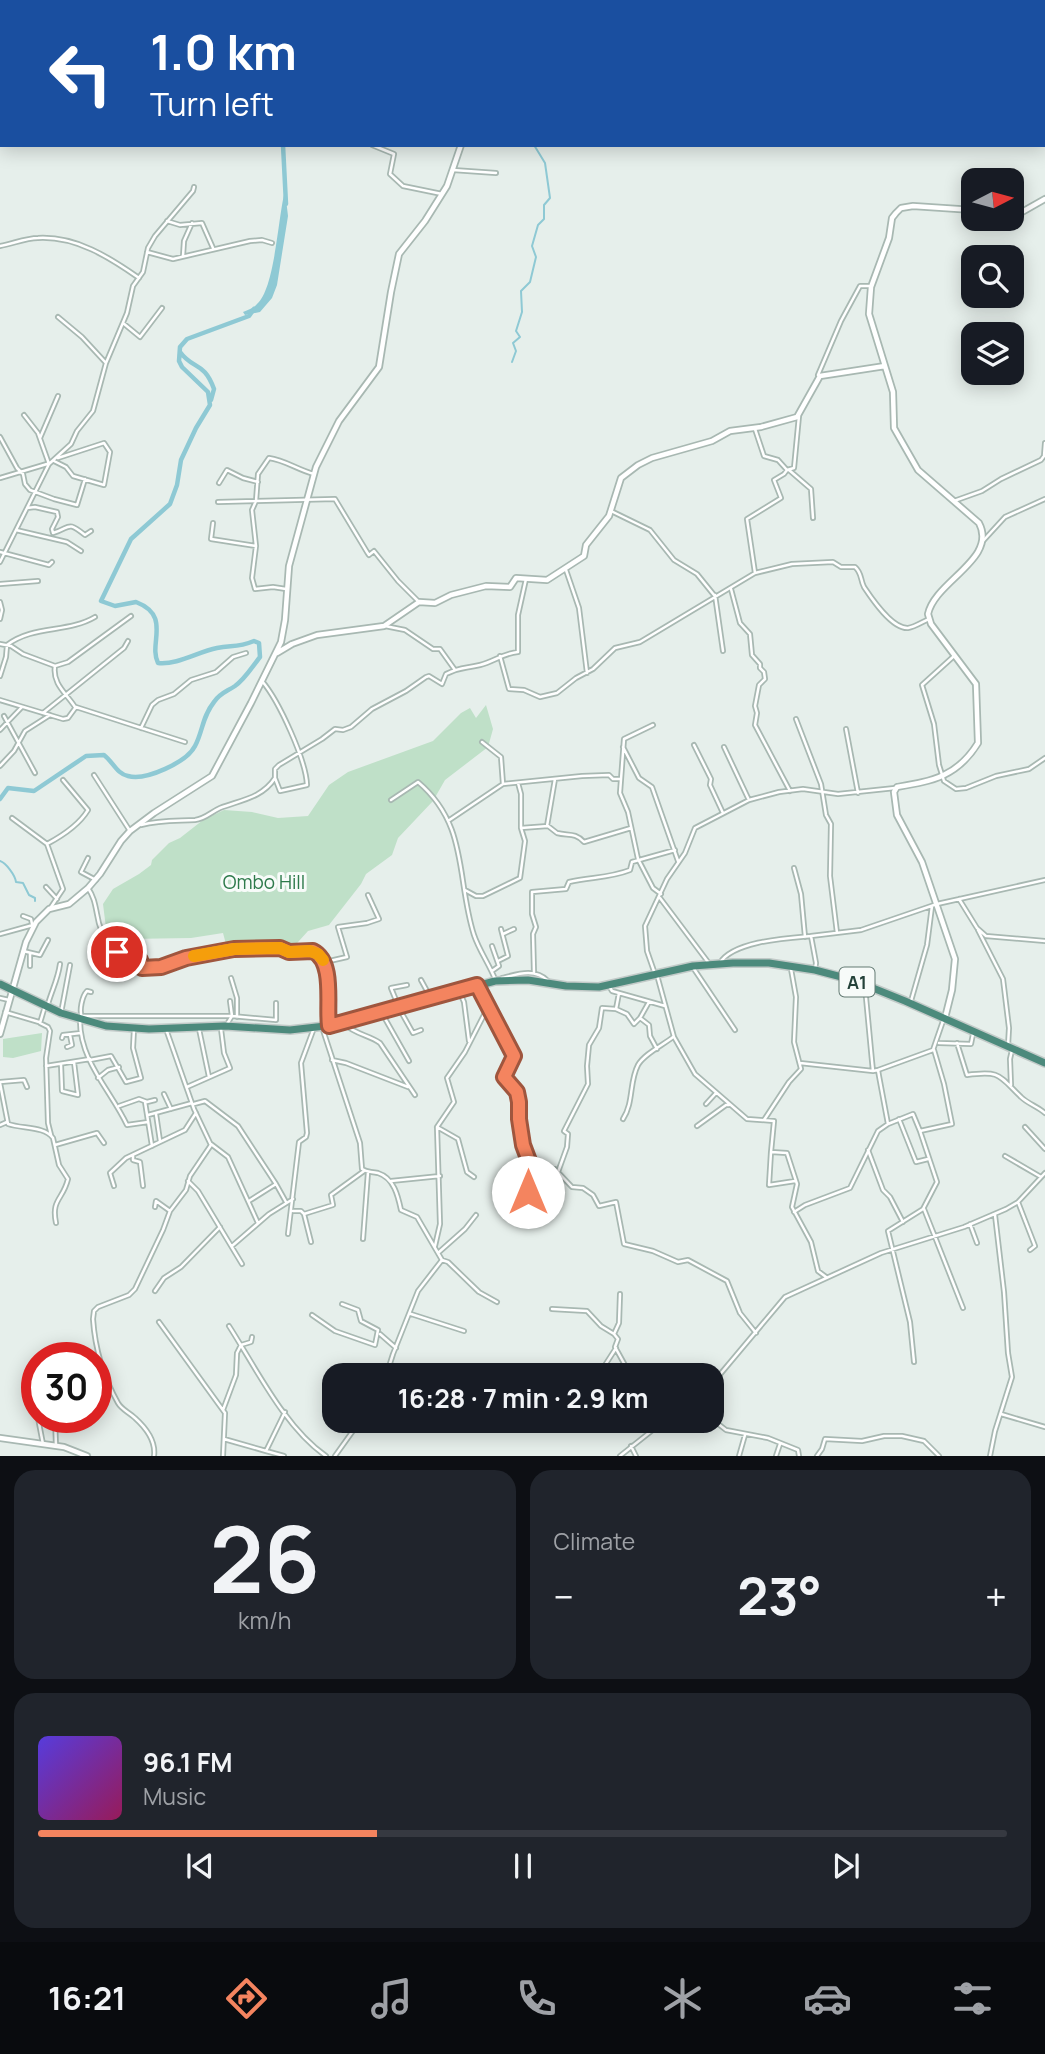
<!DOCTYPE html>
<html lang="en">
<head>
<meta charset="utf-8">
<style>
  :root { --surface:#171b24; --page:#20242c; --text:#f1f3f6; --muted:#9ea1a6; --line:#363941; --accent:#f4845f }
  body { margin:0; font-family:Manrope,sans-serif; background:var(--page); color:var(--text); height:100vh; display:flex; flex-direction:column; font-size:26px; white-space:nowrap }
  * { box-sizing:border-box; margin:0 }
  p { font-size:23px; color:var(--muted) }
  .icon { flex:none; width:38px; height:38px; fill:none; stroke:currentColor; stroke-width:2; stroke-linecap:round; stroke-linejoin:round }
  .map { position:relative; height:1456px; overflow:hidden }
  .drawer { display:flex; flex-direction:column; gap:14px; padding:14px; background:#0d0f14; flex:1 }
  .drawer>* { flex:none }
  .top-card { position:absolute; left:0px; top:0px; width:1046px; height:147px; box-shadow:0 4px 18px #0003; background:#1a4fa0; color:#fff; overflow:hidden }
  .needle { width:46px; rotate:84deg }
  .buttons { position:absolute; left:961px; top:168px; display:grid; gap:14px }
  .buttons a { display:grid; place-items:center; width:63px; height:63px; border-radius:14px; background:var(--surface); box-shadow:0 4px 18px #0003; font-size:35px }
  .speed { position:absolute; left:21px; top:1342px; display:flex; gap:14px; font-size:35px; font-weight:700; text-align:center }
  .speed>* { display:grid; place-content:center; width:91px; height:91px; border-radius:50%; background:var(--surface); box-shadow:0 4px 18px #0003; line-height:1 }
  .speed .limit { border:10px solid #d22; background:#fff; color:#111 }
  .pin { position:absolute; display:grid; place-items:center; width:60px; height:60px; color:#fff; margin:-30px; border:4px solid #fff; border-radius:50%; box-shadow:0 2px 7px #0007 }
  .me { position:absolute; width:77px; margin:-38px; rotate:0deg; stroke-linejoin:round; filter:drop-shadow(0 0 5px #0008) }
  .turn { display:flex; align-items:center; gap:24px; height:147px; padding:0 35px; font-size:32px }
  .turn .icon { width:91px; height:91px; stroke-width:2.5 }
  .turn b { display:block; font-size:49px; line-height:60px }
  .big { font-size:52px; font-weight:700; line-height:1.1 }
  .drawer .card { flex:1; display:flex; flex-direction:column; justify-content:center; gap:10px; min-width:0; padding:0 24px; border-radius:21px; background:var(--page) }
  .drawer .dial { align-items:center; gap:0 }
  .dial b { font-size:91px; line-height:1 }
  .song { display:flex; align-items:center; gap:21px }
  .cover { width:84px; height:84px; border-radius:10px; background:linear-gradient(135deg,hsl(250 70% 55%),hsl(330 70% 35%)) }
  .played { height:7px; border-radius:4px; background:linear-gradient(90deg,var(--accent) 35%,var(--line) 35%) }
  .keys { display:flex; justify-content:space-around; direction:ltr }
  .heat { display:flex; justify-content:space-between; align-items:center; font-size:38px; direction:ltr }
  .drawer .tiles { flex:1; display:grid; gap:14px; grid-template-columns:1fr 1fr }
  .card:last-child { grid-column:span 2 }
  .trip { position:absolute; left:322px; top:1363px; width:402px; height:70px; border-radius:21px; background:var(--surface); box-shadow:0 4px 18px #0003; font-weight:700; line-height:70px; text-align:center }
  .tab-bar { display:flex; height:112px; justify-content:space-around; align-items:center; background:#090b0e; color:var(--muted) }
  .tab-bar .icon { width:49px; height:49px }
  .tab-bar .on { color:var(--accent) }
  .tab-bar b { font-size:32px; color:var(--text) }
  .map>svg:first-child { display:block }
</style>
</head>
<body>
<div class="map">
<svg width="1045" height="1456" viewBox="0 0 1045 1456">
  <rect width="100%" height="100%" fill="#e6efeb"/>
  <path fill="#bfe0c8" d="M486 705 493 729 488 747 445 780 433 801 398 838 392 855 366 874 361 884 329 925 308 931 289 952 283 949 227 948 223 933 191 938 127 939 116 936 106 928 103 904 113 889 139 874 151 865 152 860 169 843 180 838 203 820 224 810 252 812 278 818 308 816 329 785 348 772 433 741 461 713 470 708 476 718Z
    M42 1033 41 1051 13 1058 3 1057V1039Z"/>
  <path fill="#8ec9d4" d="M285 191 288 216 277 285 272 298 260 312 245 315 243 312C247 310 254 308 257 304 275 289 278 216 285 191Z"/>
  <g fill="none" stroke-linecap="round" stroke-linejoin="round">
    <path stroke="#8ec9d4" stroke-width="2" d="M499 2V0
      M512 362 516 351 513 343 520 337 516 331 522 312 521 291 530 282 536 257 532 246 538 225 544 219V205L550 198 545 163 534 145
      M0 861C6 863 15 875 16 882L23 883 29 895 35 898V901"/>
    <path stroke="#8ec9d4" stroke-width="4.5" d="M397 0 398 2
      M283 145 286 204
      M180 352C193 370 204 361 214 389L211 400
      M0 799 8 788 34 791 86 756 104 755C113 762 117 774 128 776 146 781 187 762 195 746 203 731 202 717 214 702 220 693 226 692 235 686 245 679 252 667 260 657L259 643 254 641C237 648 232 645 217 648 197 652 178 665 158 663 148 643 172 616 136 602L115 606 101 601 131 539 170 504 177 485 181 460 196 428 210 405 208 392 182 367 179 361 180 347 187 339 249 316 254 309"/>
    <defs>
      <path id="minor" d="M75 0 76 2
        M601 0 605 2
        M33 2 36 0
        M449 2V0
        M960 2 961 0
        M0 27 2 26
        M0 48 2 49
        M372 145 394 154 390 174 403 186 442 194
        M453 170 496 173
        M167 221 180 225 202 223 213 248
        M0 246C12 244 26 238 38 238 76 236 109 257 139 278
        M147 252 173 259 250 241 262 240 272 243
        M183 256 184 241 192 223
        M58 317 82 337 106 363
        M123 323 140 337 162 308
        M818 375 841 321 860 286H869
        M24 415 38 433 49 464
        M755 429 764 456 778 460 787 470
        M0 437 17 468 23 474 25 484 30 490 54 499 77 505 85 479
        M40 438 58 396
        M54 461 66 467 73 476 104 485 110 452 104 443 58 458
        M789 470 811 489 813 518
        M0 478 47 464
        M219 483 227 470 243 478 258 482
        M256 501 335 499 367 552 369 555 374 551 398 581 419 602
        M954 501 982 491 1001 479 1041 460 1044 456 1045 443
        M218 502 256 501
        M27 508 35 507 57 512 58 517 52 529 53 533C71 528 66 520 85 535L91 531
        M611 511 650 530 674 560 697 574 714 595
        M213 523 211 539 256 546 252 578 255 589 273 587 286 589
        M16 530 67 542 81 551
        M983 541 1005 517 1045 499
        M256 546 252 510 256 501 258 474 269 458C285 460 298 470 314 474
        M0 552 49 565 52 562
        M0 562 49 464 71 444 77 431 93 411 106 363 127 313 133 286 143 272 148 248 155 236 193 191 194 187
        M566 570 579 608 587 673
        M755 573 792 564 833 562 841 567H855C862 573 860 579 864 587 872 599 892 629 908 628 915 627 922 622 929 619
        M0 584 38 581
        M731 589 740 623 750 634 752 655 760 664V668L764 672 765 679 759 685 755 706 757 713 755 725 790 791
        M715 595 723 651
        M0 602 2 610 0 619
        M385 626 405 630 433 649H440L455 670
        M0 644 11 646 23 654 55 666C52 684 67 694 75 707
        M500 656 509 689 524 690 540 697 557 693 576 678 593 669 615 648 640 642 755 573 747 519 781 498 774 480 784 474 787 470 794 468 799 416
        M954 656 922 685 934 724 939 765 944 781 956 789 966 788 996 776 1029 769 1045 758
        M55 666 68 662 131 616
        M0 676 6 657 7 645C33 625 68 633 95 617
        M0 700 63 719 68 718 76 707 185 742
        M43 713 124 648 128 641
        M4 716 35 773
        M796 719 821 784 826 815 831 824 830 876 837 933
        M653 725 624 739 620 793 628 812 638 859 653 888 661 894
        M141 728 152 705 158 700 174 694 191 680 216 672 233 657 246 653
        M846 729 858 793
        M0 730 22 707
        M694 745 711 779 710 785 723 813
        M623 747 639 778 652 787 678 861
        M724 747 748 798
        M0 766 14 751 25 731 50 715
        M94 775 130 831
        M275 778V769L279 765 322 739 335 729 343 730 351 727 372 709 406 691 426 677 429 676 442 684 446 674C462 666 464 669 480 665 493 662 504 653 518 652V615L526 579
        M518 783 521 794V828L548 826 557 833C568 836 575 832 584 842L631 828
        M503 784 582 776 609 775 613 779H621
        M391 800 418 782C469 825 456 879 474 935 479 950 489 964 495 979
        M12 818 47 844
        M448 821 503 784 501 757 482 742
        M141 825C160 820 176 821 195 820 205 819 211 812 220 808 241 800 262 798 275 778L280 791 307 785C306 760 279 701 262 681
        M547 826 555 779
        M88 858 81 872 96 880
        M794 868 801 894 805 937
        M46 887 57 899
        M88 888C94 897 95 904 97 914 101 941 115 953 140 960L142 968 161 967 186 958 234 949 272 948H280L289 952 310 951 318 954 324 963 329 985 327 1007 329 1022
        M465 890 476 896H483L520 878 525 841 521 828
        M660 898 708 962
        M959 899 977 928 986 936 1045 941
        M51 907 63 889 47 844C62 836 79 825 88 810L63 780
        M23 916 31 919 32 924
        M978 930 1003 979 1009 1028 1008 1046
        M0 934 33 925
        M503 934 514 929
        M23 951 40 955 48 940
        M30 954V966
        M498 961 508 956 501 929
        M325 962 347 957 338 927 367 923 379 919 368 895
        M720 963C733 941 788 938 811 936
        M694 969 735 1030
        M815 970 816 963 811 936 861 930 937 904 1045 880
        M492 971 499 966 492 946
        M534 973 533 934 536 927 532 914V892L566 889 569 882C590 877 610 878 630 870L632 862 675 850
        M655 974 647 951 645 926 667 879 685 853 695 828 749 800 779 792 803 789 838 794 895 788
        M657 975 674 1037 695 1074 747 1119 774 1121 771 1152 787 1153 797 1184 792 1207 811 1242 818 1271 826 1277
        M231 978 237 998V1017
        M502 978C518 974 535 968 548 981
        M421 980 427 991V997
        M609 986 612 991 665 1006
        M478 987 514 1056 504 1077 517 1092 522 1143 532 1169 527 1210 522 1223
        M865 987 872 1061 873 1071 878 1070 879 1076 888 1124
        M460 993 464 1002 469 1041
        M0 998 9 1000
        M911 1001 927 945 932 906
        M48 1004C52 990 58 979 60 964
        M398 1005 391 988 407 985
        M45 1006 40 1023 48 1027 50 1031 46 1058 48 1123 51 1135
        M616 1009 627 1014 634 1024 640 1018 649 1025 650 1036 657 1049
        M400 1010 413 1033 421 1030
        M5 1012 39 1022
        M61 1013 70 965
        M383 1015 409 1061
        M84 1016H231
        M232 1016 276 1020V1003
        M82 1017C79 1011 82 996 87 991L91 992
        M640 1018 649 1002
        M80 1021C80 1061 111 1091 127 1125L148 1122
        M227 1024 232 1016 230 1001
        M344 1024C357 1035 369 1035 380 1043L415 1095
        M322 1027 360 1143 362 1169C368 1173 371 1171 378 1173 394 1178 398 1196 401 1210L417 1217 442 1260 418 1291 393 1354 386 1376
        M199 1029 209 1077
        M62 1038 63 1035 81 1033
        M939 1043 971 1044 973 1034
        M957 1043 967 1075C1001 1070 999 1076 1021 1097 1027 1103 1038 1107 1045 1113
        M67 1047 72 1045 70 1035
        M90 1060 111 1056 126 1082 141 1078 133 1048 134 1029
        M332 1060 346 1063 408 1087
        M800 1063 873 1071
        M61 1064 62 1091 78 1095 74 1062
        M46 1066 90 1059
        M878 1070 933 1050 943 1021
        M98 1078 108 1070 119 1067
        M0 1082 24 1080 27 1087
        M0 1083 8 1124C23 1129 44 1126 53 1138L59 1165 68 1179C63 1200 51 1199 56 1223
        M1011 1085 1010 1059 1012 1050
        M187 1087 230 1068 224 1053 221 1029
        M164 1094 171 1109
        M145 1102 152 1146
        M194 1104 205 1101 238 1126 276 1184
        M706 1104 716 1093
        M119 1106 139 1099 147 1102 155 1100
        M156 1114 160 1141
        M148 1115 192 1103
        M623 1119C634 1102 629 1082 638 1065 644 1054 663 1045 673 1037
        M899 1119 916 1162 928 1159
        M764 1120 789 1082 801 1069 794 1042 796 997 791 969
        M0 1125 7 1122
        M697 1126 726 1105H729
        M437 1127 458 1139 467 1172 474 1177
        M1025 1127 1045 1149
        M211 1144 228 1157 258 1223
        M55 1145 97 1133 104 1143
        M868 1150 883 1190 890 1197 903 1222
        M771 1152 769 1185 795 1181
        M133 1155V1160L140 1162 143 1186
        M1005 1156 1041 1177
        M532 1169H555L572 1187 583 1188 593 1195 599 1206 616 1202 624 1244 653 1251 678 1262 688 1260 727 1281 740 1313 756 1333
        M558 1172 567 1147 568 1134 564 1131 588 1084 587 1066 589 1045 599 1028 602 1008 616 1009 619 993
        M188 1181 198 1191 242 1264
        M391 1181 440 1176
        M114 1186 110 1173 126 1158 185 1130 196 1113
        M249 1201 276 1184 286 1202
        M1018 1202 1035 1246 1030 1250
        M155 1207 156 1201 170 1211
        M924 1209 963 1308
        M293 1211H301L304 1214 333 1205 331 1195 364 1171
        M794 1212 805 1205 850 1188 878 1131 888 1124 913 1114 920 1131
        M304 1214 311 1242
        M970 1224 977 1243
        M288 1234 299 1142 306 1137 307 1133 301 1063 314 1028
        M363 1239 368 1172
        M232 1246 269 1214 293 1199
        M435 1246 440 1224 437 1127 454 1102 447 1078 465 1052 488 1007
        M438 1253 465 1229 476 1215
        M442 1260 448 1262 479 1292 497 1302
        M155 1291 164 1278 181 1267 220 1227
        M620 1294 619 1323 614 1334 618 1339 615 1347 631 1376
        M552 1309 587 1311 601 1326 614 1334
        M411 1314 464 1331
        M312 1315 335 1331 375 1345 378 1330 361 1321 358 1310 342 1304
        M159 1322 225 1413 223 1456
        M229 1326C256 1368 285 1428 326 1456
        M380 1334 396 1348
        M914 1362 910 1322 888 1231 923 1209 937 1182 920 1131 952 1124 944 1084 934 1050
        M598 1376 616 1348
        M712 1384 785 1297 881 1253 964 1227 1006 1209 1018 1202 1045 1173
        M223 1410 236 1375 237 1353 241 1345 251 1342 252 1337
        M712 1410 717 1423 726 1430 768 1438 798 1450 799 1456
        M1001 1414 1045 1427
        M38 1418 43 1444
        M55 1418 56 1446
        M224 1439 266 1451 285 1412
        M631 1446 636 1456
        M266 1451 284 1456
        M154 1456C156 1441 145 1427 135 1418 129 1412 122 1410 118 1403 104 1378 95 1349 93 1319L94 1311 98 1307 129 1295 135 1289 163 1230 170 1211 186 1190 190 1176 211 1145 194 1109 166 1029
        M335 1456 360 1421
        M620 1456 664 1421
        M739 1456 745 1435
        M776 1456 780 1444
        M817 1456 822 1449 825 1439 862 1441 884 1436H902L924 1441 939 1456
        M990 1456 995 1431 1012 1377 1008 1353 1004 1292 995 1215"/>
      <path id="tertiary" d="M547 2V0
        M1012 214 1022 212 1045 199
        M277 653 292 644 317 635 384 626 419 602 435 603 451 595 486 586 510 587 516 578 547 580 584 556 586 545 609 516 621 478 638 465 652 458 712 441 730 431 761 427 797 417 820 376 885 366
        M945 1018 952 990 955 959 922 862 897 815 894 792 897 787C932 781 957 777 978 743L976 684 931 624 928 614C935 581 998 559 979 523L918 470 894 428 893 392 869 314 871 287 889 238 892 218 896 213 901 208 913 206 973 210
        M0 1034 26 942 36 922 49 909 69 904 88 888 100 874 121 841 130 831 154 813 212 776 251 703 281 642 285 620 289 566 316 467 339 421 379 367 391 292 399 254 425 221 447 186 461 145
        M0 1438 64 1447 87 1456"/>
      <path id="trunk" d="M0 984 61 1013 106 1026 149 1029 225 1026 290 1030 334 1025 495 981 528 980 566 986 599 987 693 966 733 963H769L815 970 853 980 905 1001 1045 1063"/>
    </defs>
    <use href="#minor" stroke="#a8b8b2" stroke-width="6"/>
    <use href="#tertiary" stroke="#a8b8b2" stroke-width="8"/>
    <use href="#trunk" stroke="#c2cac8" stroke-width="10"/>
    <use href="#minor" stroke="#fff" stroke-width="2.5"/>
    <use href="#tertiary" stroke="#fff" stroke-width="4.5"/>
    <use href="#trunk" stroke="#4c8a7c" stroke-width="7"/>
  </g>
  <g fill="none" stroke-linecap="round" stroke-linejoin="round">
    <defs>
      <path id="route" d="M117 952 140 960 142 968 161 967 186 958 234 949 280 948 289 952 313 951C335 962 326 1005 329 1026L477 985 514 1056 504 1077 517 1092 519 1102V1119L523 1145 532 1169 528 1192"/>
    </defs>
    <use href="#route" stroke="#9f563e" stroke-width="18"/>
    <use href="#route" stroke="#f4845f" stroke-width="12"/>
    <path stroke="#f59e0b" stroke-width="12" d="M194 956 234 949 280 948 289 952 310 951 318 954 323 960"/>
  </g>
  <g text-anchor="middle" dominant-baseline="central" stroke-width="6" stroke-linejoin="round" paint-order="stroke">
    <rect fill="#f7fbf9" stroke="#637a73" stroke-width="2" x="839.5" y="967.5" width="35" height="29" rx="5"/>
    <g font-size="18" font-weight="bold" fill="#24423a">
      <text x="857" y="982">A1</text>
    </g>
    <g font-size="19" fill="#2d7a4b" stroke="#f7fbf9">
      <text x="264" y="882">Ombo Hill</text>
    </g>
  </g>
</svg>
<div class="buttons">
<a><svg class="needle" viewBox="-14 -14 28 28"><path d="M0-13l5 13h-10z" fill="#e53935"/><path d="M0 13l5-13h-10z" fill="#9ea1a6"/></svg></a>
<a><svg class="icon" aria-label="search" viewBox="0 0 24 24"><circle cx="10" cy="10" r="6"/><path d="M15 15l6 6"/></svg></a>
<a><svg class="icon" aria-label="layers" viewBox="0 0 24 24"><path d="M12 4l9 5-9 5-9-5zM3 14l9 5 9-5"/></svg></a>
</div>
<div class="speed"><div class="limit">30</div></div>
<div class="pin" style="left:117px;top:952px;background:#d93025"><svg class="icon" aria-label="arrive" viewBox="0 0 24 24"><path d="M6 21V4h12l-3 4 3 4H6"/></svg></div>
<svg class="me" style="left:528px;top:1192px" viewBox="-20 -20 40 40"><circle r="19" fill="#fff"/><path d="M0-13L10 11 0 6-10 11z" fill="#f4845f"/></svg>
<div class="trip">16:28 · 7 min · 2.9 km</div>
<div class="top-card">
<div class="turn"><svg class="icon" aria-label="left" viewBox="0 0 24 24"><path d="M17 20v-9H6M10 6l-5 5 5 5"/></svg><div><b>1.0 km</b>Turn left</div></div>
</div>
</div>
<section class="drawer">
<div class="tiles">
<div class="card dial"><b>26</b><p>km/h</p></div>
<div class="card"><p>Climate</p>
<div class="heat"><a>−</a><b class="big">23°</b><a>+</a></div>
</div>
<div class="card">
<div class="song"><i class="cover"></i><div><b>96.1 FM</b><p>Music</p></div></div>
<div class="played"></div>
<div class="keys"><svg class="icon" aria-label="previous" viewBox="0 0 24 24"><path d="M18 5L8 12l10 7zM5 5v14"/></svg><svg class="icon" aria-label="pause" viewBox="0 0 24 24"><path d="M8 5v14M16 5v14"/></svg><svg class="icon" aria-label="next" viewBox="0 0 24 24"><path d="M6 5l10 7-10 7zM19 5v14"/></svg></div>
</div>
</div>
</section>
<nav class="tab-bar">
<b>16:21</b>
<svg class="icon on" aria-label="directions" viewBox="0 0 24 24"><path d="M12 3l9 9-9 9-9-9zM9 14v-3h6M13 9l2 2-2 2"/></svg>
<svg class="icon" aria-label="music" viewBox="0 0 24 24"><path d="M9 18V5l10-2v13"/><circle cx="6" cy="18" r="3"/><circle cx="16" cy="16" r="3"/></svg>
<svg class="icon" aria-label="phone" viewBox="0 0 24 24"><path d="M5 4h4l2 5-3 2q2 4 5 5l2-3 5 2v4C11 20 4 13 5 4z"/></svg>
<svg class="icon" aria-label="climate" viewBox="0 0 24 24"><path d="M12 3v18M4 7l16 10M4 17L20 7"/></svg>
<svg class="icon" aria-label="car" viewBox="0 0 24 24"><path d="M5 17H2v-5l4-1 3-4h7l3 4 3 1v5h-3M9 17h6M6 11h13"/><circle cx="7" cy="17" r="2"/><circle cx="17" cy="17" r="2"/></svg>
<svg class="icon" aria-label="filters" viewBox="0 0 24 24"><path d="M4 7h16M4 17h16"/><circle cx="9" cy="7" r="2"/><circle cx="15" cy="17" r="2"/></svg>
</nav>
</body>
</html>
